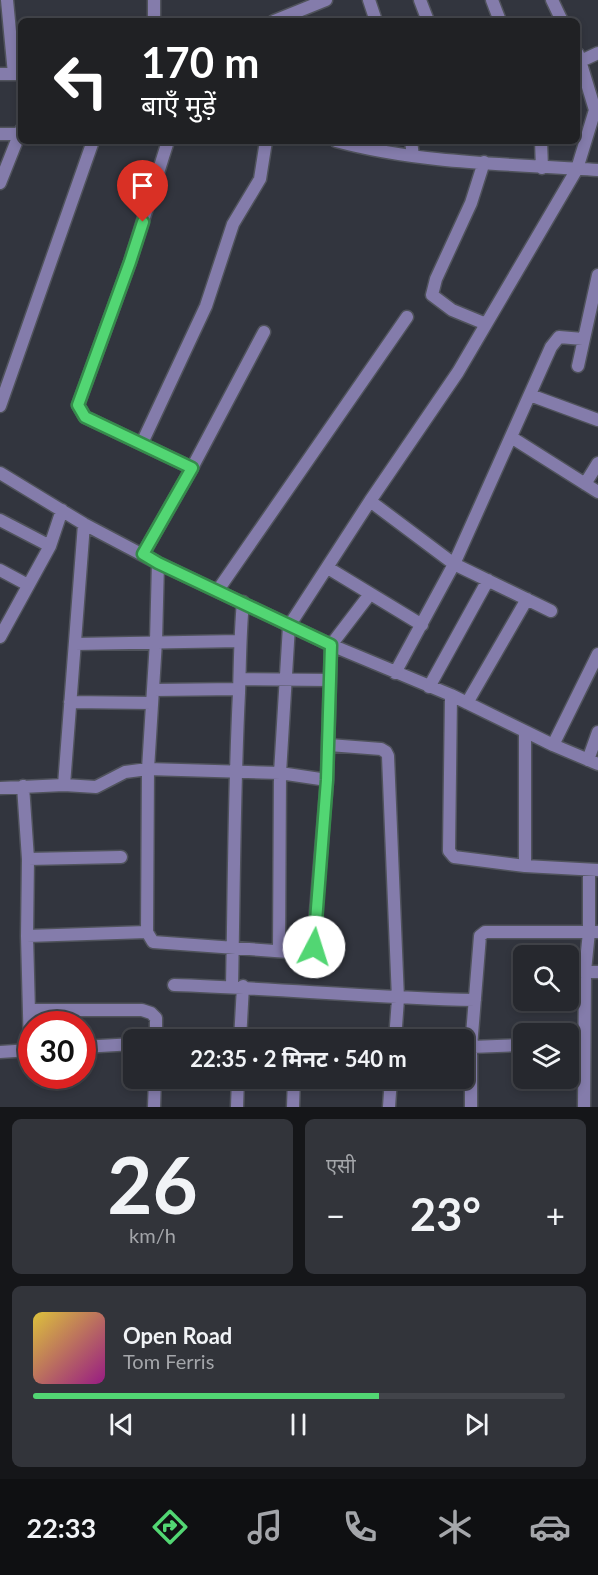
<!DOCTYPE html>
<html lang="hi">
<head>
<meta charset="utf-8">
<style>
  :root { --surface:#26282e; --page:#32343a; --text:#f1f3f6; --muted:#a4a6aa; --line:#42444a; --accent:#52d673 }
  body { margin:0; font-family:Lato,"Noto Sans Devanagari",sans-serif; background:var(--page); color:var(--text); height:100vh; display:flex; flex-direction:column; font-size:22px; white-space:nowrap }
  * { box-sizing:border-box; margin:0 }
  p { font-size:20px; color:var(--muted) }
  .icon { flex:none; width:33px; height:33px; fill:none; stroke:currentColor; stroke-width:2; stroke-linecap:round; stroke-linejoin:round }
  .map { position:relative; height:1107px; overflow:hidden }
  .panel { display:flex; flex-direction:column; gap:12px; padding:12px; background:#151619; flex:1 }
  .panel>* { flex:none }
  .banner { position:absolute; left:18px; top:18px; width:562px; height:126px; border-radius:9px; box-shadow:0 3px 9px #0003,0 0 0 2px var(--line); background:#202124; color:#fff; overflow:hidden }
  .tools { position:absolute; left:513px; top:945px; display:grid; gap:12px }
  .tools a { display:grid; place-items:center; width:66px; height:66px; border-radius:9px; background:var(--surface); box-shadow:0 3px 9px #0003,0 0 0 2px var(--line); font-size:30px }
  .speed { position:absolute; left:18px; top:1011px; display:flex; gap:12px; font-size:30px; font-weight:700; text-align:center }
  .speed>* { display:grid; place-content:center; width:78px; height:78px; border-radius:50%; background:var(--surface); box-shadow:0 3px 9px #0003,0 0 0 2px var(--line); line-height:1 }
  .speed .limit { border:9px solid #d22; background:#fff; color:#111 }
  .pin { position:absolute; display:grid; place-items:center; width:51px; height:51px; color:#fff; margin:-62px -26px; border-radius:50% 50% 50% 0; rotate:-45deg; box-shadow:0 0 6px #0007 }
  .pin .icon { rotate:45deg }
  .me { position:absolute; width:66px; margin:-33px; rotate:5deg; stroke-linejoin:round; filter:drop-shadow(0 0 4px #0008) }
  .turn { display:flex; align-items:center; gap:21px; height:126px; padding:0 24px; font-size:27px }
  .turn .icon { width:78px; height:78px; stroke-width:2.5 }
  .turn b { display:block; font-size:42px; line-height:51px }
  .big { font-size:45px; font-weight:700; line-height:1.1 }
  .panel .card { flex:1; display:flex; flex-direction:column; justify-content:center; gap:9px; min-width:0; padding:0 21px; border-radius:9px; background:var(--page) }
  .panel .dial { align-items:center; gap:0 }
  .dial b { font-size:78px; line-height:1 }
  .song { display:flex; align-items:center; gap:18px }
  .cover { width:72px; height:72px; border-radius:9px; background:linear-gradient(135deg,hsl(50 70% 55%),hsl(310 70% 35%)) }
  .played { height:6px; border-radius:3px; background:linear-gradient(90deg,var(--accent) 65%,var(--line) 65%) }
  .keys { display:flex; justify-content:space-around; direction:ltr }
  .heat { display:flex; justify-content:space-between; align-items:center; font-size:33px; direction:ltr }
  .panel .tiles { flex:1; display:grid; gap:12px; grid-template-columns:1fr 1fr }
  .card:last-child { grid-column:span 2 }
  .trip { position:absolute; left:123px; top:1029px; width:351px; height:60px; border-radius:9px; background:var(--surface); box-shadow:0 3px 9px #0003,0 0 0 2px var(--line); font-weight:700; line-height:60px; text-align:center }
  .tab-bar { display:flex; height:96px; justify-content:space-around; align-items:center; background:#0f1012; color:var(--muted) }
  .tab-bar .icon { width:42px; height:42px }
  .tab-bar .selected { color:var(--accent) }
  .tab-bar b { font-size:27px; color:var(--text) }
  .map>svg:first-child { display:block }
</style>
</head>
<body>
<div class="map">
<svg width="598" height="1107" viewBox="0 0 598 1107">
  <rect width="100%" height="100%" fill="#32353e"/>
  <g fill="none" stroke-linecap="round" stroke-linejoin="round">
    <defs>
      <path id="minor" d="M7 0 14 74
        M154 0V21
        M369 0 376 21
        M420 0 428 21
        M492 0 500 21
        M552 0 562 21
        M274 21 326 0
        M581 61 598 53
        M0 74H20
        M0 134H20
        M168 141 130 262 78 405 85 417 192 468
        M336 141C421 164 511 164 598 170
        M411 141 413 156
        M541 141 542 168
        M484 162 471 203 436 279 432 295 452 310 486 324
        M0 183 21 130
        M578 366 598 275
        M530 395 598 420
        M0 406 93 141
        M511 437 598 492
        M142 443 206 306 233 224 260 179 266 141
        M0 473 84 524 158 563 331 645 451 695 553 745 598 764
        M585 484 598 463
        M370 501 454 564 551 611
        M0 520 50 546
        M143 554 192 468 264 332
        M158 563 156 641 148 769 147 932 153 942 302 953 309 952 313 947 327 780 331 645 370 594
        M328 568 422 625
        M0 570 28 585
        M218 590 407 317
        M0 637 50 546 62 510
        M75 644 239 641
        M395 673 454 564 551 347 559 337 583 339
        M240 679 330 680
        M429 687 488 580
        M153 690 239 689
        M451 695 449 851 454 857 525 866 598 870
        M70 702 152 703
        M467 703 527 599
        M329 745 381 749 386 752 388 756 398 999 395 1040
        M553 745 598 654
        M588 760 598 732
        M64 785 84 524
        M0 788 64 785 96 787 125 772 148 769 280 773 327 780
        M28 859 121 857
        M525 866V732
        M27 936 147 932
        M279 951 280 773 289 626 370 501 458 372 577 169 595 110 578 54
        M523 971H524
        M568 971 598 972
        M174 985C274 988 374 998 475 1000
        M232 986C234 889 234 791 239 693 240 663 240 633 243 602
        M30 1010H142L151 1013 156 1018V1040
        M240 1040 243 986
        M568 1044 584 1043
        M82 1047 134 1044
        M471 1047 524 1045
        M0 1052 30 1050 27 936 28 859 23 786
        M154 1107 155 1078
        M237 1107 238 1078
        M293 1107 294 1078
        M389 1107 391 1078
        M471 1107V1047L480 936 485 932H598
        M584 1107 585 971 589 932V870"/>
    </defs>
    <use href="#minor" stroke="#50535c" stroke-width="15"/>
    <use href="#minor" stroke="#847cab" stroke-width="12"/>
  </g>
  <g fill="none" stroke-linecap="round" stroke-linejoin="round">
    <defs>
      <path id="route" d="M143 222 130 262 78 405 85 417 192 468 143 554 158 563 331 645 327 780 314 947"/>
    </defs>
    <use href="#route" stroke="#358b4b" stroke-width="15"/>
    <use href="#route" stroke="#52d673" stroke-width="10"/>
  </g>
</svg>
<div class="tools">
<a><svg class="icon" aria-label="search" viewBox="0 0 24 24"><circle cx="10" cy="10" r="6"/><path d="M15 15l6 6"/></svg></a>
<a><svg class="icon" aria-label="layers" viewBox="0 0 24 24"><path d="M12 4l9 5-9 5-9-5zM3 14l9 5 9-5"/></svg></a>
</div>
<div class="speed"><div class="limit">30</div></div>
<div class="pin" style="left:143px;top:222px;background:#d93025"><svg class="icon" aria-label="arrive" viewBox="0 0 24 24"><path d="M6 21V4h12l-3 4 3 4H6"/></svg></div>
<svg class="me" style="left:314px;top:947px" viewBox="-20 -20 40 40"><circle r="19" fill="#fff"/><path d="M0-13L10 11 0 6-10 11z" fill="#52d673"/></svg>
<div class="trip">22:35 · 2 मिनट · 540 m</div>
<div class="banner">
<div class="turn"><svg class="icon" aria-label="left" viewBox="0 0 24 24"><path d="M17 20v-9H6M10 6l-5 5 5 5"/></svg><div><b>170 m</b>बाएँ मुड़ें</div></div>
</div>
</div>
<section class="panel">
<div class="tiles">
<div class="card dial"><b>26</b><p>km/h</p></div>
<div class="card"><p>एसी</p>
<div class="heat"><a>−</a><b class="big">23°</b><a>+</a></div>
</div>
<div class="card">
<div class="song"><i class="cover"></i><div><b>Open Road</b><p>Tom Ferris</p></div></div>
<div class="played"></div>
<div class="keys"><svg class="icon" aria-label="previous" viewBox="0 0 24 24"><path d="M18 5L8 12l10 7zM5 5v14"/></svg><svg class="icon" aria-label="pause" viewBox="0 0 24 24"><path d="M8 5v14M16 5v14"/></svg><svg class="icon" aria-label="next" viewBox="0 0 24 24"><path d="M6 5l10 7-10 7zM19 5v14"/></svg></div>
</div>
</div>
</section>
<nav class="tab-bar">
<b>22:33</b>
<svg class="icon selected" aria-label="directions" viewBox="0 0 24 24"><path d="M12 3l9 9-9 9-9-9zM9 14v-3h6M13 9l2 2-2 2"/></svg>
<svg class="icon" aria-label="music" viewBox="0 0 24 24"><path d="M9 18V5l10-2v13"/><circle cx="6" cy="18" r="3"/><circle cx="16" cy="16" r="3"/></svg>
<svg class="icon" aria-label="phone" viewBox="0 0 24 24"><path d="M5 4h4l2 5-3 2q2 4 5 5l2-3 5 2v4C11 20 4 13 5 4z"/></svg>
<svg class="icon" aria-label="climate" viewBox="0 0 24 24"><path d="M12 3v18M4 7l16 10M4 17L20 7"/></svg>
<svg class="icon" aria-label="car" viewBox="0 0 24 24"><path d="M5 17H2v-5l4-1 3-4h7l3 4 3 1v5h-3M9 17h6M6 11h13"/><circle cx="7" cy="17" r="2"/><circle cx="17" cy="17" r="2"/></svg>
</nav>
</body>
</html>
